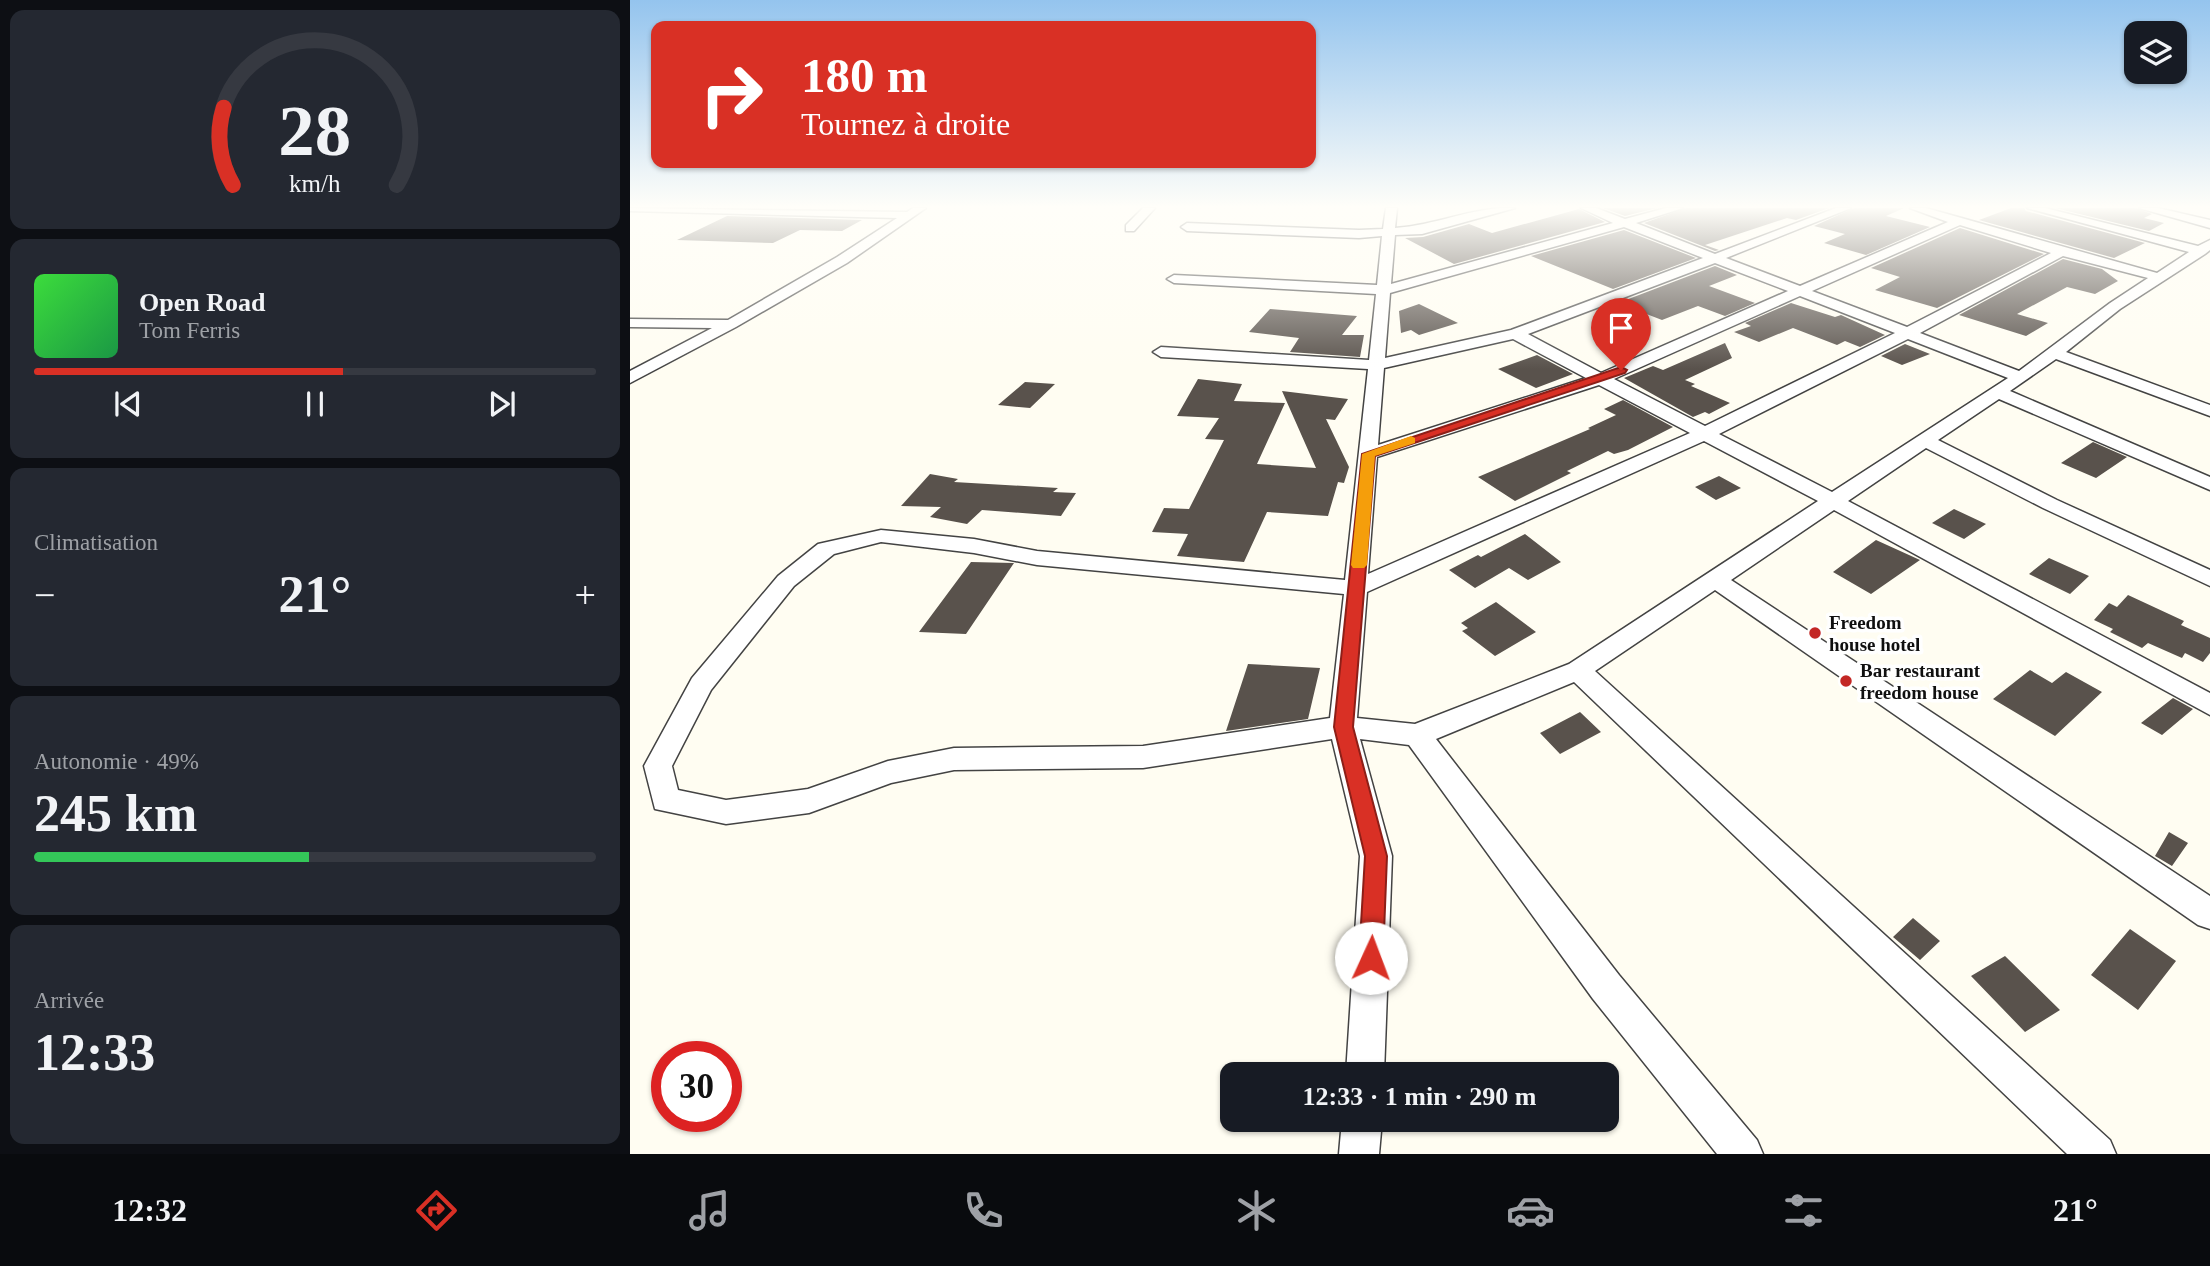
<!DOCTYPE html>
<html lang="fr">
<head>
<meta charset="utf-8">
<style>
  :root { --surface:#171b24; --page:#242831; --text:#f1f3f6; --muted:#9ea1a6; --line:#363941; --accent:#d93025 }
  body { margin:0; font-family:Georgia,serif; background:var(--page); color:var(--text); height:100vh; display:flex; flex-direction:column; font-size:26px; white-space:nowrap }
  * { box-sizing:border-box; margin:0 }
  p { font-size:23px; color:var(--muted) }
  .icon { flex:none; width:38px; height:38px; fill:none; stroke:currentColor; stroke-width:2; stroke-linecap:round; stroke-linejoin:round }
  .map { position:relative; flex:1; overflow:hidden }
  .details { display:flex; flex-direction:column; gap:10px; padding:10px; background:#0d0f14; width:630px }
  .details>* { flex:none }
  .guide { position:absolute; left:21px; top:21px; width:665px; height:147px; border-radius:14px; box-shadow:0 2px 5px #0004; background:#d93025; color:#fff; overflow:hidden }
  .buttons { position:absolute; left:1494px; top:21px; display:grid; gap:14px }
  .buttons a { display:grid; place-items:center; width:63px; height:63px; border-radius:14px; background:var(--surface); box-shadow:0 2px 5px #0004; font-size:35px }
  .speed { position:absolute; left:21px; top:1041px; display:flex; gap:14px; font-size:35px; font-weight:700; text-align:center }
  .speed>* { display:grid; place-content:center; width:91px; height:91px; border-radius:50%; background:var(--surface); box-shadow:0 2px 5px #0004; line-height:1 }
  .speed .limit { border:10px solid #d22; background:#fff; color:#111 }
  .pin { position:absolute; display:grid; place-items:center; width:60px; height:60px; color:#fff; margin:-72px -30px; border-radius:50% 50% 50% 0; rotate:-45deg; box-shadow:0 0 7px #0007 }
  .pin .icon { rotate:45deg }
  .me { position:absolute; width:77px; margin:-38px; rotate:2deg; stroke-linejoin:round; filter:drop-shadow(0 0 5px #0008) }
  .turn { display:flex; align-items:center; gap:24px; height:147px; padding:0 35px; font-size:32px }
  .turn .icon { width:91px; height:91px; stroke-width:2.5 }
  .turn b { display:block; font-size:49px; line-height:60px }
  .big { font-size:52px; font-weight:700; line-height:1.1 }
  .details .card { flex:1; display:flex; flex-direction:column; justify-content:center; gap:10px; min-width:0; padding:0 24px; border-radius:14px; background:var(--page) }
  .details .dial { align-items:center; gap:0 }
  .dial svg { height:182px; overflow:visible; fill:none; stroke:var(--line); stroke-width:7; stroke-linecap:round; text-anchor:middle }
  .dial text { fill:var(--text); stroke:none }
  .song { display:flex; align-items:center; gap:21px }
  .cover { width:84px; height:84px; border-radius:10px; background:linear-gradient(135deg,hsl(120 70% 55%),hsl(140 70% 35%)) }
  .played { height:7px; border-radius:4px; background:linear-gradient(90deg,var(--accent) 55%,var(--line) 55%) }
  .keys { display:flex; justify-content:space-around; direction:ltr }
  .heat { display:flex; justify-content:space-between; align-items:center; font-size:38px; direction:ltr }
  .charge { height:10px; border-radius:5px; background:linear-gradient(90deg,#34c759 49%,var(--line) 0) }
  .trip { position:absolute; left:590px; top:1062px; width:399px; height:70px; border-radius:14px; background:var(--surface); box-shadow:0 2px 5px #0004; font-weight:700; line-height:70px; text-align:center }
  .dock { display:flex; height:112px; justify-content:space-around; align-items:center; background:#090b0e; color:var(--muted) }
  .dock .icon { width:49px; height:49px }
  .dock .selected { color:var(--accent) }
  .dock b { font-size:32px; color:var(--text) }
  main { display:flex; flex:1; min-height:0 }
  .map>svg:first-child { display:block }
</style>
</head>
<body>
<main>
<section class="details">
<div class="card dial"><svg viewBox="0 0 100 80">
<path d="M14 69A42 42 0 1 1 86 69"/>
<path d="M14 69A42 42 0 0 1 10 35" stroke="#d93025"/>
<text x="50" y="56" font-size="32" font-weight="700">28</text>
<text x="50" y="72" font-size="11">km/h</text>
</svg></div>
<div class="card">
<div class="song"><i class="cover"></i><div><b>Open Road</b><p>Tom Ferris</p></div></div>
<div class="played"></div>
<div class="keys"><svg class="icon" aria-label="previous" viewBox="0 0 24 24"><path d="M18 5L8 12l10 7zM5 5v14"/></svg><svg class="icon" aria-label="pause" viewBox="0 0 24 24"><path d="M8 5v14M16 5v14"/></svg><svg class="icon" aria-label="next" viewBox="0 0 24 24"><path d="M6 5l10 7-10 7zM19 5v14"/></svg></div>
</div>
<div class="card"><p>Climatisation</p>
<div class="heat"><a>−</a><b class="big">21°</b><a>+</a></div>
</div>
<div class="card"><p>Autonomie · 49%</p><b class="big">245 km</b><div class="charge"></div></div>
<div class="card"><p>Arrivée</p><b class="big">12:33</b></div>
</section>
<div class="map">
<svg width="1580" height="1154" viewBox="0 0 1580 1154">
  <rect width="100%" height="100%" fill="#fffdf2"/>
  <path fill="#59524c" d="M973 208H1027L995 216Z
    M1056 208H1199L1166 220 1157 218 1075 245 1089 250 1085 251 1014 223Z
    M1224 208H1274L1256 216 1300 227 1236 255 1194 243 1215 234 1184 226Z
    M1381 208H1394L1396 211 1515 243 1484 258 1349 220Z
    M1425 208H1506L1522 214 1514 218 1534 223 1519 231Z
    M949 209 975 222 824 264 775 238 793 237 839 224 862 233Z
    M97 216 232 220 212 231 170 230 143 243 47 240Z
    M1330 228 1414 254 1307 308 1245 290 1270 277 1241 268Z
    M994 230 1066 258 983 289 901 256Z
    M1433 259 1472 269 1488 281 1465 294 1437 287 1387 314 1418 323 1396 336 1329 315Z
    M1085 266 1107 275 1079 286 1125 303 1095 316 1068 306 1032 320 988 303Z
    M1161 303 1205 317 1211 315 1255 335 1230 347 1215 341 1207 345 1163 328 1129 342 1104 332 1121 326 1115 323Z
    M789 304 828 323 789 335 781 330 771 333 769 311Z
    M640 309 727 316 712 335H734L730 357 660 352 669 338 619 332Z
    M1095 343 1102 358 1055 380 1065 384 1061 386 1100 403 1079 414 1075 412 1063 417 994 378 1023 366 1033 370Z
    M1275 344 1300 354 1272 365 1251 356Z
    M907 355 943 374 906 388 868 369Z
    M568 379 612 384 604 401 655 403 627 464 686 468 652 391 718 399 705 420 696 419 719 467 714 483 708 482 698 516 637 512 614 562 547 556 558 534 522 532 534 508 559 509 594 440 575 439 589 418 547 416Z
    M395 382 425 384 400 408 368 405Z
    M993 400 1043 427 998 450 984 454 978 451 937 471 941 473 885 501 848 477 960 429 958 428 986 415 974 409Z
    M1463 442 1497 457 1466 478 1431 463Z
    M300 474 328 479 324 482 428 488 423 492 446 493 431 516 352 510 337 524 300 517 311 507 271 506Z
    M1089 476 1111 488 1086 500 1065 487Z
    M1324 509 1356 524 1334 539 1302 523Z
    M895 534 931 562 898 580 879 568 845 588 819 570 848 555 851 557Z
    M1246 540 1290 560 1241 594 1203 572Z
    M1419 558 1459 576 1440 594 1399 574Z
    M341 562 384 563 336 634 289 632Z
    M1498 595 1554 621 1551 625 1580 638V653L1573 662 1555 653 1552 658 1518 643 1512 648 1480 632 1483 629 1464 620 1479 603 1487 607Z
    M866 602 906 632 865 656 832 631 838 628 831 623Z
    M618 664 690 668 678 719 596 731Z
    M1400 670 1422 683 1436 672 1472 692 1425 736 1363 699Z
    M1543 698 1563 709 1532 735 1511 723Z
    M950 712 971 732 930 754 910 733Z
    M1539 832 1558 843 1542 866 1525 856Z
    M1283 918 1310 941 1290 960 1263 937Z
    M1500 929 1546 961 1508 1010 1461 975Z
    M1375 956 1430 1010 1395 1032 1341 976Z"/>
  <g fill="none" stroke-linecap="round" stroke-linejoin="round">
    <defs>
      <path id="street" d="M0 208 277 212 283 208H296L217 263 106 327 0 383V371L82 328 0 327V319L98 320 207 257 267 218 0 211Z
        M513 208H525L504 231H496V225Z
        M756 208H767L765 228C805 226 845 206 885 208L792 234 765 235 761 284 983 223 951 208H966L995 219 1036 208H1053L1006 223 1085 254 1206 208H1221L1096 258 1170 286 1318 222 1280 208H1296L1527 273 1559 252 1397 208H1415L1568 246 1580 240V250L1575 254 1490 309 1436 352 1580 405V416L1426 359 1380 391 1580 477V490L1369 399 1308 440 1427 500 1580 570V586L1413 508 1296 448 1218 501 1580 693V715L1204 510 1101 580 1580 896V929L1568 925 1085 590 965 671 1480 1140 1486 1154H1437L944 682 806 739 989 975 1127 1140 1133 1154H1087L963 999 779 745 730 739 762 856 754 1074H716L730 856 702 739 513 768 324 770 261 783 179 813 96 824 25 809 14 766 62 678 148 576 188 544 251 530 344 539 407 551 715 580 738 369 531 357 523 352 531 347 739 360 746 294 544 283 537 279 544 275 747 285 752 236 729 238 557 231 551 227 557 223 729 230 753 229ZM1330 225 1421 253 1277 327 1182 291ZM994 227 1073 258 881 330 755 358 760 293ZM1433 256 1518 278 1480 303 1389 371 1290 333ZM1085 263 1158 291 971 373 898 334ZM1170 296 1265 333 1075 426 984 379ZM883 339 956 378 748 445 754 368ZM1278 339 1378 378 1202 492 1089 434ZM969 385 1060 433 738 574 747 457ZM1074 441 1188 501 939 664 785 724 727 718 737 592ZM251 542 344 553 407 565 714 594 700 718 513 746 324 748 258 761 178 789 96 800 48 790 42 766 81 690 164 586 204 554Z
        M1509 208H1528L1580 220V228Z
        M712 1120H752L749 1154H709Z"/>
    </defs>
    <use href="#street" stroke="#434343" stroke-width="3"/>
    <use href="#street" fill="#fff" fill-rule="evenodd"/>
  </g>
  <linearGradient id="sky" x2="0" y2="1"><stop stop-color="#94c4ee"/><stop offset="0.56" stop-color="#fffef9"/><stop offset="1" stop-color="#fffef9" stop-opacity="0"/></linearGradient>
  <rect width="1580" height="369" fill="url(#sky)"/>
  <path fill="#d93025" stroke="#8d1f18" stroke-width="2" d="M991 367 997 370 995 373 745 456 723 727 757 856 753 958 750 967 741 970 733 967 729 958 735 856 704 727 732 454Z"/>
  <path fill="#f59e0b" d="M781 436 785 438V443L745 456 737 565 734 568H723L721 565 732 454Z"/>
  <g fill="#c32725" stroke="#fff" stroke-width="2.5">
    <circle cx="1185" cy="633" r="7"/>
    <circle cx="1216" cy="681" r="7"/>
  </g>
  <g text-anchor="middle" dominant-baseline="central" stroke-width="7" stroke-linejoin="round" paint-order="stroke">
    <g font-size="19" font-weight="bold" fill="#101010" stroke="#fff" text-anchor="start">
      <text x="1199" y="622">Freedom<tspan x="1199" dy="22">house hotel</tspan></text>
      <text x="1230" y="670">Bar restaurant<tspan x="1230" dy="22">freedom house</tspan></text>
    </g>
  </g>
</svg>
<div class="buttons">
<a><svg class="icon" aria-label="layers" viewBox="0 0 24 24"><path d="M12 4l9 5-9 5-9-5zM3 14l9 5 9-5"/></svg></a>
</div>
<div class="speed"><div class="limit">30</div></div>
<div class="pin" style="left:991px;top:370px;background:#d93025"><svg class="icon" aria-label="arrive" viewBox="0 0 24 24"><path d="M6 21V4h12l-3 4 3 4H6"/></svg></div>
<svg class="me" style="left:741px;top:958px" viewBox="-20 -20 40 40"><circle r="19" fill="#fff"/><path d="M0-13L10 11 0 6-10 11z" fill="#d93025"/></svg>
<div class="trip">12:33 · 1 min · 290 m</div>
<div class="guide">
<div class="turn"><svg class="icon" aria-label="right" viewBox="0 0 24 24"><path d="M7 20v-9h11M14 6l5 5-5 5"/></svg><div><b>180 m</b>Tournez à droite</div></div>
</div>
</div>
</main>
<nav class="dock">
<b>12:32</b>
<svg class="icon selected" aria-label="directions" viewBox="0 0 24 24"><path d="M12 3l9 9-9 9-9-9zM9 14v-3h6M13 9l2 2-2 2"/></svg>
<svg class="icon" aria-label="music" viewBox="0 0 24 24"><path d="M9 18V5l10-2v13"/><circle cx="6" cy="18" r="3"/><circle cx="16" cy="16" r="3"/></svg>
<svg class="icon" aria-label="phone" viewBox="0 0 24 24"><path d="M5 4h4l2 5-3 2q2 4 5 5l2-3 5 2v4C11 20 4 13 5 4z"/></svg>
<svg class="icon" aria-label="climate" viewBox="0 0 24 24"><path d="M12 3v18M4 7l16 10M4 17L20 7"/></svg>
<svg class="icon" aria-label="car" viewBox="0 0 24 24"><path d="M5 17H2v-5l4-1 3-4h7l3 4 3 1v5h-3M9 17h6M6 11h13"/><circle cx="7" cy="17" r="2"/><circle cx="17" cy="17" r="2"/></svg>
<svg class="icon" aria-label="filters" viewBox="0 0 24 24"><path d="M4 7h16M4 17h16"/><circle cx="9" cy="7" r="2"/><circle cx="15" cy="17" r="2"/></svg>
<b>21°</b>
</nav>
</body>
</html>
